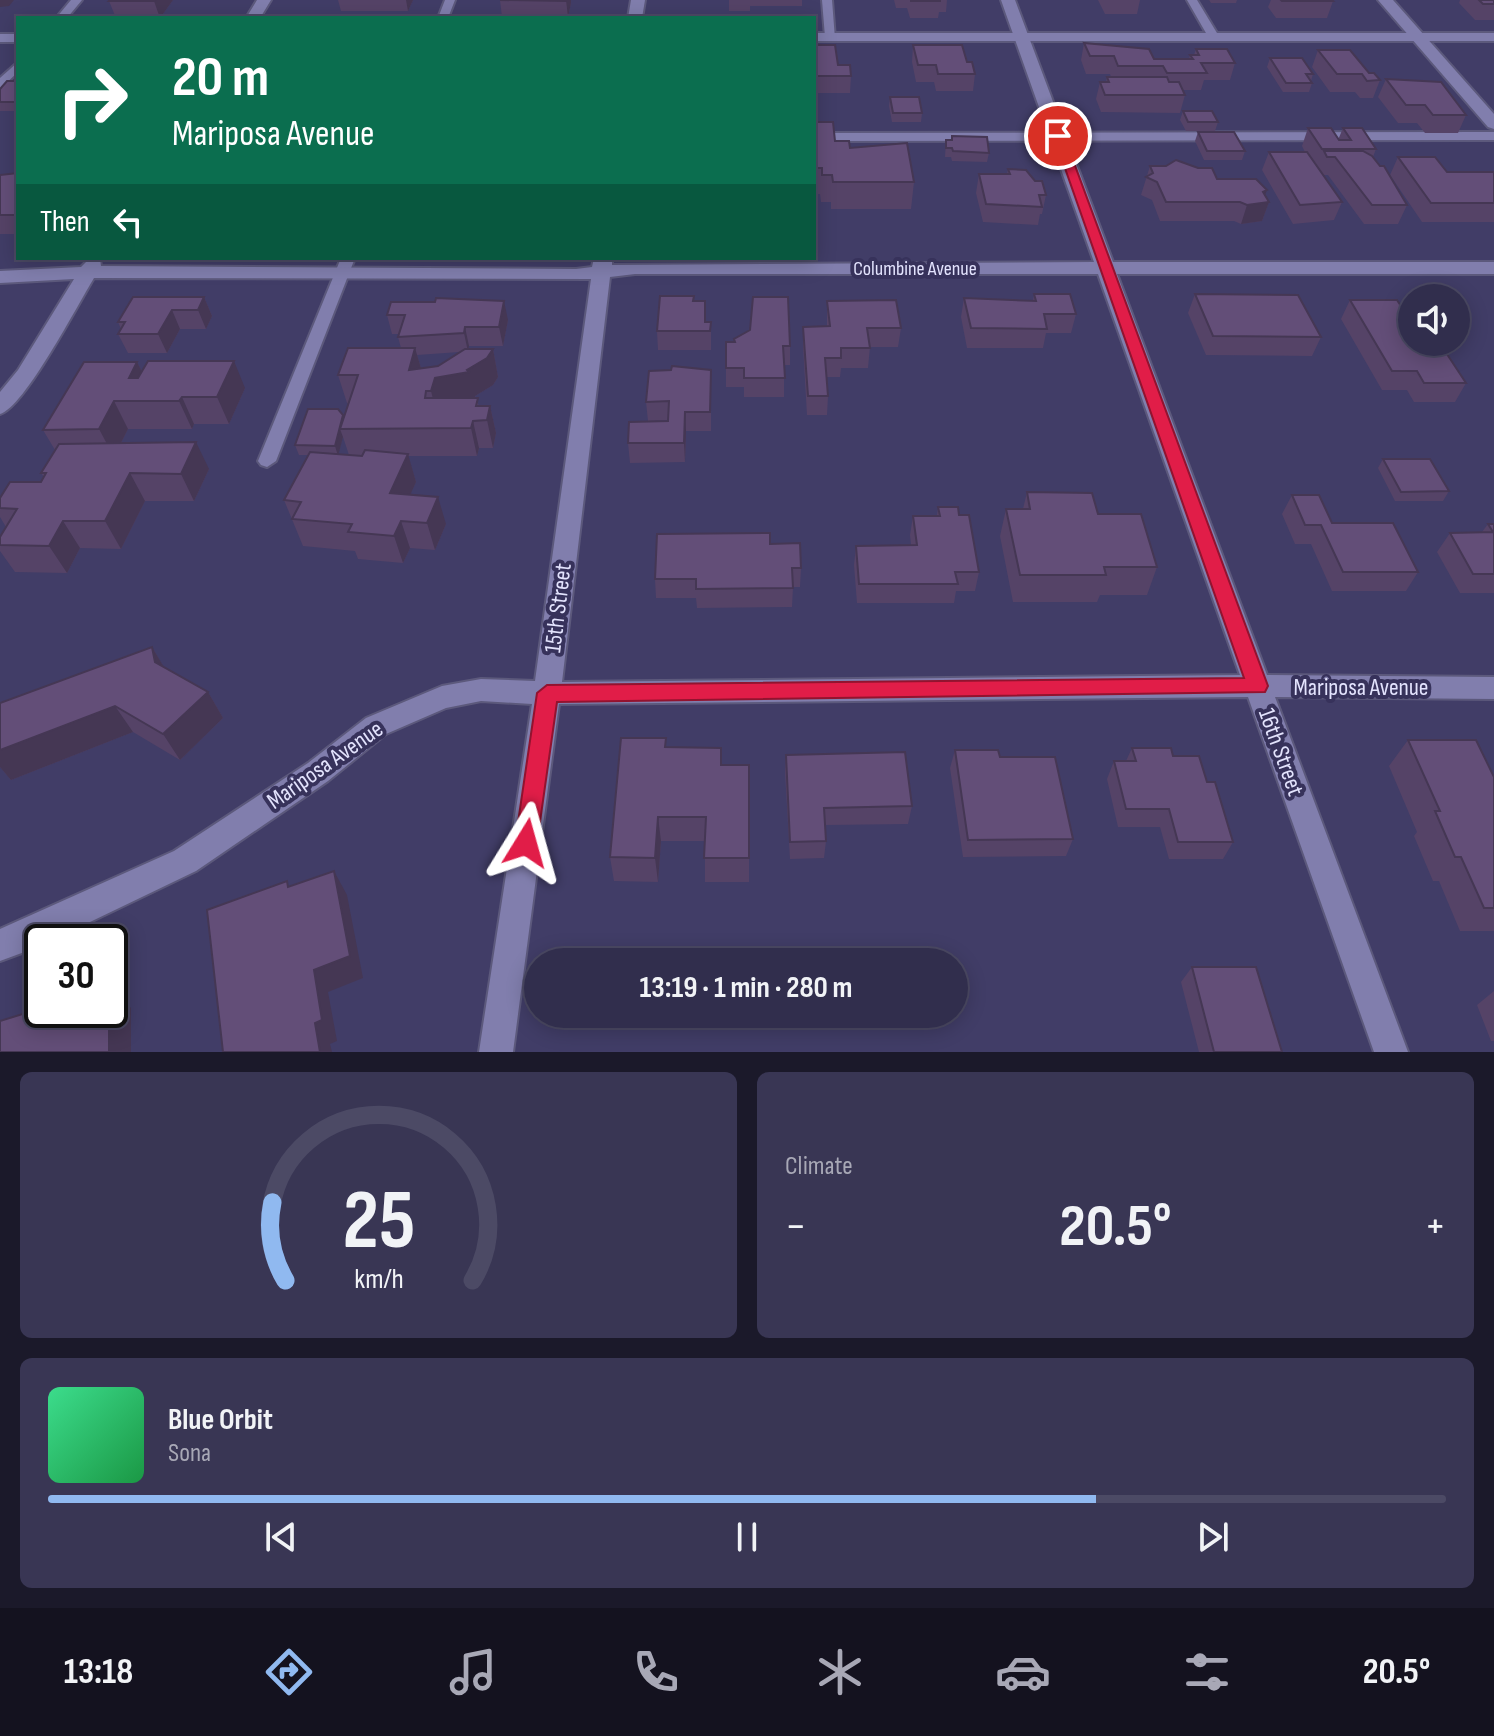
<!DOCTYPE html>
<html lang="en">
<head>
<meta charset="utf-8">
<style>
  :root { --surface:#312e4d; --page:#393654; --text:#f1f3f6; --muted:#a8a8b6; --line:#4c4a65; --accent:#90b9f0 }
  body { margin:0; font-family:"Sofia Sans Condensed",sans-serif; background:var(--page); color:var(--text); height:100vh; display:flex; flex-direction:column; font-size:30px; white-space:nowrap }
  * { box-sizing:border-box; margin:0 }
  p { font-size:26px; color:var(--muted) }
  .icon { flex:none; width:44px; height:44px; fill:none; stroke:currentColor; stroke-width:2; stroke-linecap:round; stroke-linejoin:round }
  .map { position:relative; height:1052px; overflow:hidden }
  .details { display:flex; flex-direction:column; gap:20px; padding:20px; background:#1b192a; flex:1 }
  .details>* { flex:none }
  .hud { position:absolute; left:16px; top:16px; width:800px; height:244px; border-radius:0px; box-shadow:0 4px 20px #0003,0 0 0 2px var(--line); background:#0b6e4f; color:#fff; overflow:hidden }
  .tools { position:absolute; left:1398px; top:284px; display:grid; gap:16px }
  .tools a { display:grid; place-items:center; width:72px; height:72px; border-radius:50%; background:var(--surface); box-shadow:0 4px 20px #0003,0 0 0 2px var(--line); font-size:40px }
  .speed { position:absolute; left:24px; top:924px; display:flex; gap:16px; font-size:40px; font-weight:700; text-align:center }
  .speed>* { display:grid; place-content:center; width:104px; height:104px; border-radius:50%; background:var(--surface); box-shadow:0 4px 20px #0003,0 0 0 2px var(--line); line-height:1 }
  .speed .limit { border:4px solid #111; border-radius:12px; background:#fff; color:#111 }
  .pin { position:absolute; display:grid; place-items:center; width:68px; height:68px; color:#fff; margin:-34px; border:4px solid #fff; border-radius:50%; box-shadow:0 2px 8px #0007 }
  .me { position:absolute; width:88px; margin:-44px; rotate:8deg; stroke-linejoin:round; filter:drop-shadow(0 0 6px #0008) }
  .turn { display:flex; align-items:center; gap:28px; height:168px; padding:0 24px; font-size:36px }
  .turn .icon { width:104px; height:104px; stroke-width:2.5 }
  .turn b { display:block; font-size:56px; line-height:68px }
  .then { display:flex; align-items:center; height:76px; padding:0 24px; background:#0003; gap:16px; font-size:30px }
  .big { font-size:60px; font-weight:700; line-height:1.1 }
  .details .widget { flex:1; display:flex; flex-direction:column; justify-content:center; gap:12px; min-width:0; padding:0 28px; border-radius:12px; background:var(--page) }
  .details .dial { align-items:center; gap:0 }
  .dial svg { height:208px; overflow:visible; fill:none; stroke:var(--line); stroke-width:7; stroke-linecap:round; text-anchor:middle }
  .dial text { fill:var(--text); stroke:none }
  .song { display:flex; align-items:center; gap:24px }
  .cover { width:96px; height:96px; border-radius:12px; background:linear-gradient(135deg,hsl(150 70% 55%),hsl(140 70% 35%)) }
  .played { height:8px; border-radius:4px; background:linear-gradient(90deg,var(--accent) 75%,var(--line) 75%) }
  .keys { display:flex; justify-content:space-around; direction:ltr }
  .heat { display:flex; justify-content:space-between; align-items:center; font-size:44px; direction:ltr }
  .details .tiles { flex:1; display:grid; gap:20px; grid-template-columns:1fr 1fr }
  .widget:last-child { grid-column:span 2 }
  .trip { position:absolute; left:524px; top:948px; width:444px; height:80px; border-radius:40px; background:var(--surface); box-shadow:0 4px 20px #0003,0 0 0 2px var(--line); font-weight:700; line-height:80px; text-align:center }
  .dock { display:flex; height:128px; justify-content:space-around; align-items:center; background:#14121f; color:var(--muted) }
  .dock .icon { width:56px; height:56px }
  .dock .on { color:var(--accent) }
  .dock b { font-size:36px; color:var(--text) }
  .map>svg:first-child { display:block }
</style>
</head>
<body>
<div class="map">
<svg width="1494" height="1052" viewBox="0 0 1494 1052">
  <rect width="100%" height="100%" fill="#413d67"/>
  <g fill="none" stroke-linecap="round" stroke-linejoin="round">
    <defs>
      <path id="service" d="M71 0H82L67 18H56Z
        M445 0H455L448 18H438Z
        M822 0H832L835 39 825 37Z
        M1187 0H1197L1220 38 1218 40H1210Z
        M18 62V72L0 89V78Z
        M1494 132V140L814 141V133Z
        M341 258H355L276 461 267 467 261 465 258 461Z"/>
      <path id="minor" d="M257 0H271L260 18H246Z
        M631 0H645L642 18H628Z
        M1001 0H1015L1113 262H1494V274H1117L1267 675 1494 677V699L1275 697 1408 1052H1374L1248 697 559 704 513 1052H479L532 704 481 701 446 708 386 734 328 781 196 871 38 947 0 961V929L174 851 308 763 366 718 442 686 481 679 535 681 591 279 94 278C78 304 24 408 0 414V392L18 370 74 279 0 283V271L81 267 90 258 100 259 101 266 576 269 592 267 594 258H612V265L1094 262ZM635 274H1098L1240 675 562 682 610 277Z
        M1378 0H1393L1494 114V129L1488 127Z"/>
      <path id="tertiary" d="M814 33H1494V41H814Z
        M0 34H18V42H0Z"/>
    </defs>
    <use href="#service" stroke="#5c597c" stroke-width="4"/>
    <use href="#minor" stroke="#5c597c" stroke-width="4"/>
    <use href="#tertiary" stroke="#5c597c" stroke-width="4"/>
    <use href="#service" fill="#817ead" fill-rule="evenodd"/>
    <use href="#minor" fill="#817ead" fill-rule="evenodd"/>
    <use href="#tertiary" fill="#817ead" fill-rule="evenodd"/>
  </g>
  <path fill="#554367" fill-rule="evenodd" d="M110 0H173L160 18H116L109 1Z
    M338 0H413L408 11H341Z
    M500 0H571V3L568 17H502Z
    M729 0H802V6H750V11H729Z
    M894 0H947L946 12H939L938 18H910L907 8H896Z
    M1098 0H1140L1137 14H1105Z
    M1209 0H1237L1236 3H1211Z
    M1271 0H1332L1333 1 1327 18H1276L1268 7Z
    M1460 0H1494V20H1475L1459 3Z
    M1084 43 1154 59H1189L1190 55H1194L1196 49 1235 63 1230 80H1204L1201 90H1183L1185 95 1180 113 1101 112 1096 99 1100 82H1106L1107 77H1111L1110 74H1086L1081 60Z
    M814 45 851 76 850 93H814Z
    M913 45 967 62 975 74 973 91H936L934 82H916L912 62Z
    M1318 50 1369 73 1380 80 1373 98H1360L1355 92H1330L1312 67Z
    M1270 58 1313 74 1311 81 1312 83 1309 92H1283L1267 67Z
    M1386 79 1466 115 1458 133H1425L1417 123H1398L1378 97Z
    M18 81V111H0V89Z
    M890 97 922 113 921 122H892L889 106Z
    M1183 111 1218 122 1215 131H1186L1180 120Z
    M814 122 835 141 850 148 914 182 911 209H831V202H821L820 194H814Z
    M1308 128 1338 140 1343 128 1376 149 1373 157 1407 205 1398 224H1364L1328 175H1323L1342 202 1334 220 1293 224 1262 170 1269 152H1305L1302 146Z
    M1198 132 1245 151 1242 160H1204L1195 141Z
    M952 136 989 153 987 162 952 161 951 157H945L946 140H951Z
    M1398 157 1447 172H1494V222H1422L1390 175Z
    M1150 166 1217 179 1265 195 1269 202 1262 221 1241 224 1234 221H1160L1152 200 1141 195Z
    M1008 169 1046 195 1042 214H1040L1038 225 983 222 976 193 979 174H1007Z
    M18 173V234H0V175Z
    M1034 294 1076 314 1071 333H1046L1043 348H967L961 317 964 298 1033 301Z
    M1195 294 1321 337 1312 356 1206 355 1188 313Z
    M204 297 212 316 206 329H180L167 353H128L118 334 121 329 118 322Z
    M1350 300 1410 320 1466 383 1455 402H1414L1407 390H1382L1341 319Z
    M694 301 706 322H711V350H658L657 331Z
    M827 301 901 328 898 347H870L868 368H841L840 377H827L828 396 827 415H807L803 346V327L827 326Z
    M391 302 508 320 503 346H469L468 349H493L498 377 493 385 475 396 479 406H490L496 433 493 448H479L477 456H408L416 482 410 494 446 524 435 550 410 548 403 563 358 559 355 551 303 546 284 500 308 455H299L295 445 344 418 349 403H347L338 375 401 348 398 337 399 334H392L387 315ZM459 352 438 366 421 368 417 355ZM343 437 349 455 338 454Z
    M734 339 790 346V365H784V397H744V387H726V342H734Z
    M137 362 142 372 245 388 229 424H194L192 429H128L121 443 209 469 194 501H145L121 549 80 548 67 573 15 572 0 551V537L6 527 0 517V498L41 482 44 477 41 473 55 450 43 430Z
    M711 370V431H686L685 462 630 463 628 443 668 421V420L648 421 646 402Z
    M1383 459 1449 491 1443 501H1395L1378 468Z
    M1027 492 1098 514 1157 567 1147 595H1100L1097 602H1013L1000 536 1006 509H1023Z
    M1292 495 1332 523 1418 572 1406 591H1332L1311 544H1295L1282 514Z
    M938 507 959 515 979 572 975 591H956L954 603H857L854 565 856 546 911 545 910 535 913 516H937Z
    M1488 524H1494V593H1460L1437 552 1450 533 1482 532Z
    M770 544 801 568 800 587H793L792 607 697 608 696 598H656L655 579Z
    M152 647 163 666 208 692 223 718 180 760 133 732 11 780 0 767V703Z
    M1408 740 1494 777V931H1460L1439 881H1433L1414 836 1417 832 1389 766Z
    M667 747 721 748 722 765H749V882H705V841H661L658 882 614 881 610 857Z
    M1132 748 1173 756 1207 782 1233 842 1223 859H1169L1160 827H1118L1107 779 1114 761H1126Z
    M955 750 1000 757 1073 839 1066 856 963 857 950 768Z
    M786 755 912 806 908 824 825 825 826 841 824 858 790 859 785 772Z
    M1192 967 1282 1052H1199L1181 982Z
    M1494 991V1041H1491L1477 1005Z"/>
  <path fill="#453754" d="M0 0H14L9 6 0 7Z
    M155 0H173L160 18 154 1Z
    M406 0H413L408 11Z
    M566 0H571V3L568 17Z
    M1267 190 1262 203 1269 202 1262 221 1241 224 1247 205Z
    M204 297 212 316 206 329 198 310Z
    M504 301 508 320 503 346 499 327Z
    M172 310 180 329 167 353 158 334Z
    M465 327 469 346 468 352 464 333Z
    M415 348 423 375 409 370Z
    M493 349 498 377 493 385 475 396V400L438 419 431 391 435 378 467 370Z
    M234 361 245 388 229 424 217 397Z
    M137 362 151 390 129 378Z
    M182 397 194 424 192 429 179 401Z
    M114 401 128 429 114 457 99 429Z
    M490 406 496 433 493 448 487 420Z
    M685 412 686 431 685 462 684 443Z
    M343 415 346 425 340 429 343 437 338 456 335 446Z
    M473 421 479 448 477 456 471 428Z
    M196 442 209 469 194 501 181 474Z
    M408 454 416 482 399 520 390 493Z
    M130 473 145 501 121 549 105 521Z
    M438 497 446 524 435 550 427 523Z
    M63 521 80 548 67 573 49 546Z
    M401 521 410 548 403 563 394 536Z
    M152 647 168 674 155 662Z
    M208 692 223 718 180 760 163 734Z
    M115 706 133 732 11 780 0 767V750Z
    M658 817 661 841 658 882 655 858Z
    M334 871 347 895 363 978 328 992 337 1041 330 1044 332 1052H320L315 1023 314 970Z
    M110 987 131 1008V1052H109Z"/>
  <path fill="#634e78" stroke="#453754" stroke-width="2" d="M110 0H155L154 1H109Z
    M500 0H566V1Z
    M911 0H940V1H911Z
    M1281 0H1332L1333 1H1282Z
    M1479 0H1494V4H1483Z
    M1084 43 1149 49 1154 59H1193L1190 55H1199L1196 49H1227L1235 63H1201L1207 73H1167L1163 66H1118L1114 56H1090Z
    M814 45H835L838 65H850L851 76H814Z
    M913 45H962L967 62H972L975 74H938L936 65H918Z
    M1318 50H1350L1369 73H1374L1380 80 1367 81 1362 74H1337Z
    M1270 58H1302L1313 74H1306L1312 83H1286Z
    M1107 77H1167L1169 82H1179L1185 95H1105L1100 82H1109Z
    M1386 79 1441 82 1466 115H1433L1425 105H1406Z
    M7 81H18L17 102H0V89Z
    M890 97H919L922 113H893Z
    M1183 111H1212L1218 122H1188Z
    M814 122H833L835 141H849L850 148 907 143 914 182H833L832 175H822V168H815Z
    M1308 128H1331L1339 140H1351L1343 128H1362L1376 149H1322Z
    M1198 132H1234L1245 151H1207Z
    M952 136 987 137 989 153 953 151 952 148H946V140H952Z
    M1324 151H1363L1372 156 1380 166H1384L1407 205H1372L1335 157H1327Z
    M1269 152H1307L1342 202 1300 205Z
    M1398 157H1435L1447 172H1494V203H1431Z
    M1176 160 1198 168H1212L1217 179H1256L1267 190 1263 192 1269 202 1247 205 1240 202H1166L1157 182 1146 177 1153 173 1150 166H1166Z
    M1008 169 1026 170 1035 181H1042L1046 195H1039L1042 207 986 204 979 174H1010Z
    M18 173V215H0V175Z
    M1034 294H1070L1076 314H1044L1047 329 971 328 964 298 1036 301Z
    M1195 294 1298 295 1321 337 1213 336Z
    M660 296H694L693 301H705V322H711L710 331H657Z
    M133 297H204L198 310H172L158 334H118L125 322H118Z
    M753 297H788L790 346H783L785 378H744V368H726V342H735L734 339 750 330Z
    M436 298 504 301 499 327H465L464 333 398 337 405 315H387L391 302H435Z
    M896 300 901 328H867L870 348H841V358H825L828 396H808L803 327 830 326 827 301Z
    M1350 300H1397L1410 320H1412V342H1439L1466 383H1424L1417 371H1392Z
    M348 348H415L409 370 438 366 465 349H493L487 358 467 370 469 372 435 378 431 391H426L425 398H478L476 406H490L487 420 473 421 471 428 340 429 358 375H338Z
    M148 361H234L217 397H182L179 401H114L99 429 43 430 84 362H137L129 378H138Z
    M672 366 711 370 710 412H685L684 443H628L629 422 668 421 669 401 646 402 649 371 671 370Z
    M308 409H338L343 415 335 446 295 445Z
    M196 442 181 474 130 473 105 521H63L49 546 0 545V537L17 509 0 508V498L10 482H41L46 473H41L59 444Z
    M365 450 408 454 390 493 438 497 427 523 401 521 394 536 348 532 352 524 292 519 301 502 284 500 310 452 362 456Z
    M1383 459H1430L1449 491 1401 492Z
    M1027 492 1092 493 1098 514H1141L1157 567H1104L1106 575H1020L1006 509H1030Z
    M1292 495H1319L1332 523H1393L1418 572H1343L1321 525H1305Z
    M938 507H958L959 515H969L979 572H955L958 584H859L856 546 917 545 913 516H940Z
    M1488 524H1494V574H1473L1450 533 1493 532Z
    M770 533V544L800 543 801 568H792L793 588 696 589V579H655L657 534Z
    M152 647 155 662 208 692 163 734 115 706 0 750V703Z
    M621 738H666L665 747 721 748V765H749V858H704L706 817H658L655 858 610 857Z
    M1408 740H1476L1494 777V908H1484L1461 857H1455L1435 811H1440Z
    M1132 748H1171L1173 756H1199L1207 782H1215L1233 842H1178L1169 809H1126L1114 761H1136Z
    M955 750H998L1000 757H1055L1073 839 968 840Z
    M905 752 912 806 824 808 826 841 790 842 786 755Z
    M334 871 350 956 314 970 322 1020 315 1023 320 1052H223L207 910 287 881 288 887Z
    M1192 967H1256L1282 1052H1214Z
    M42 1008V1010H109V1052H0V1021Z"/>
  <path fill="#e11d48" stroke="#92132f" stroke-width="2" d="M1053 134 1064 136 1268 686 1265 692 557 702 537 843 534 850 526 853 518 850 515 843 537 693 547 685 1244 678Z"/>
  <g text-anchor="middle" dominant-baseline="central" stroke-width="8" stroke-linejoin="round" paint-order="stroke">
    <g font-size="20" fill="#e3e3fd" stroke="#37325b">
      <text x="915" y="269">Columbine Avenue</text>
    </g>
    <g font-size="24" fill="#e3e3fd" stroke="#37325b">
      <text transform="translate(558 608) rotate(-83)">15th Street</text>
      <text x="1361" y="687">Mariposa Avenue</text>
      <text transform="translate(1281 752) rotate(70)">16th Street</text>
      <text transform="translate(325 765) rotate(-35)">Mariposa Avenue</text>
    </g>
  </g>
</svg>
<div class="tools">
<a><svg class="icon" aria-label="sound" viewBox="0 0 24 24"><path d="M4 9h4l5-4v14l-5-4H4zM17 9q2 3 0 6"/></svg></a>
</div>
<div class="speed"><div class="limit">30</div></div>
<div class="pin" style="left:1058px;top:136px;background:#d93025"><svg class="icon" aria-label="arrive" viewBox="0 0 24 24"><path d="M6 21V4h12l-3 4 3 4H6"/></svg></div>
<svg class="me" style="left:526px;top:843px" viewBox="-20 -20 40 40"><path d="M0-17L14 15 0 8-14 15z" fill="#e11d48" stroke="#fff" stroke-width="4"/></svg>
<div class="trip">13:19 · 1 min · 280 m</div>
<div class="hud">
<div class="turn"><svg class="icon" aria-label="right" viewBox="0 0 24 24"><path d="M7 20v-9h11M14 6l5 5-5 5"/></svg><div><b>20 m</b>Mariposa Avenue</div></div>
<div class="then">Then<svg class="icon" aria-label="left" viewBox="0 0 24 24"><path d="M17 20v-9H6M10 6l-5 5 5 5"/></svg></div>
</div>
</div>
<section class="details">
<div class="tiles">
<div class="widget dial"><svg viewBox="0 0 100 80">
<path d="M14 69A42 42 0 1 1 86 69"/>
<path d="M14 69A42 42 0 0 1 9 39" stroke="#90b9f0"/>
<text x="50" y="56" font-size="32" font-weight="700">25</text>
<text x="50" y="72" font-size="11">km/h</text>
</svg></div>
<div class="widget"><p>Climate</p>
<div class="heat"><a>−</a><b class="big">20.5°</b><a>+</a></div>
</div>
<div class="widget">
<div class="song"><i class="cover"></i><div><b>Blue Orbit</b><p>Sona</p></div></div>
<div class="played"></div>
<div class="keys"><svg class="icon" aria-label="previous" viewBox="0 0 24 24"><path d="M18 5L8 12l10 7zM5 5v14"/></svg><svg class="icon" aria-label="pause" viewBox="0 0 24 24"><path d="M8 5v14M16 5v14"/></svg><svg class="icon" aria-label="next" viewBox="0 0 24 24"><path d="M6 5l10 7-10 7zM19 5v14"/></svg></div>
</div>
</div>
</section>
<nav class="dock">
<b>13:18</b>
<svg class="icon on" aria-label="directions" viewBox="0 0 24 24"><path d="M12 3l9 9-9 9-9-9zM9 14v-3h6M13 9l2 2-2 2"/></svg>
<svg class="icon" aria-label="music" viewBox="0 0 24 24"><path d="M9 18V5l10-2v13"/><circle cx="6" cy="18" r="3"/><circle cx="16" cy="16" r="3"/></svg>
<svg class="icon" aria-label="phone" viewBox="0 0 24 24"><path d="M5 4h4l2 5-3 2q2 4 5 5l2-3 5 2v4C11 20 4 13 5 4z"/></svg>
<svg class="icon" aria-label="climate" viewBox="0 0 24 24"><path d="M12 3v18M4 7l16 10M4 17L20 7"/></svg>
<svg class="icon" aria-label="car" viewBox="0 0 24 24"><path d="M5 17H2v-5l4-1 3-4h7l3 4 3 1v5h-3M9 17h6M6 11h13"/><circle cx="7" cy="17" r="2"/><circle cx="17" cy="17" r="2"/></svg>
<svg class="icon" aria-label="filters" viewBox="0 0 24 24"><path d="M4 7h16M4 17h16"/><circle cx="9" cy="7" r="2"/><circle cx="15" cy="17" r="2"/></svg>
<b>20.5°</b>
</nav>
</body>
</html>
